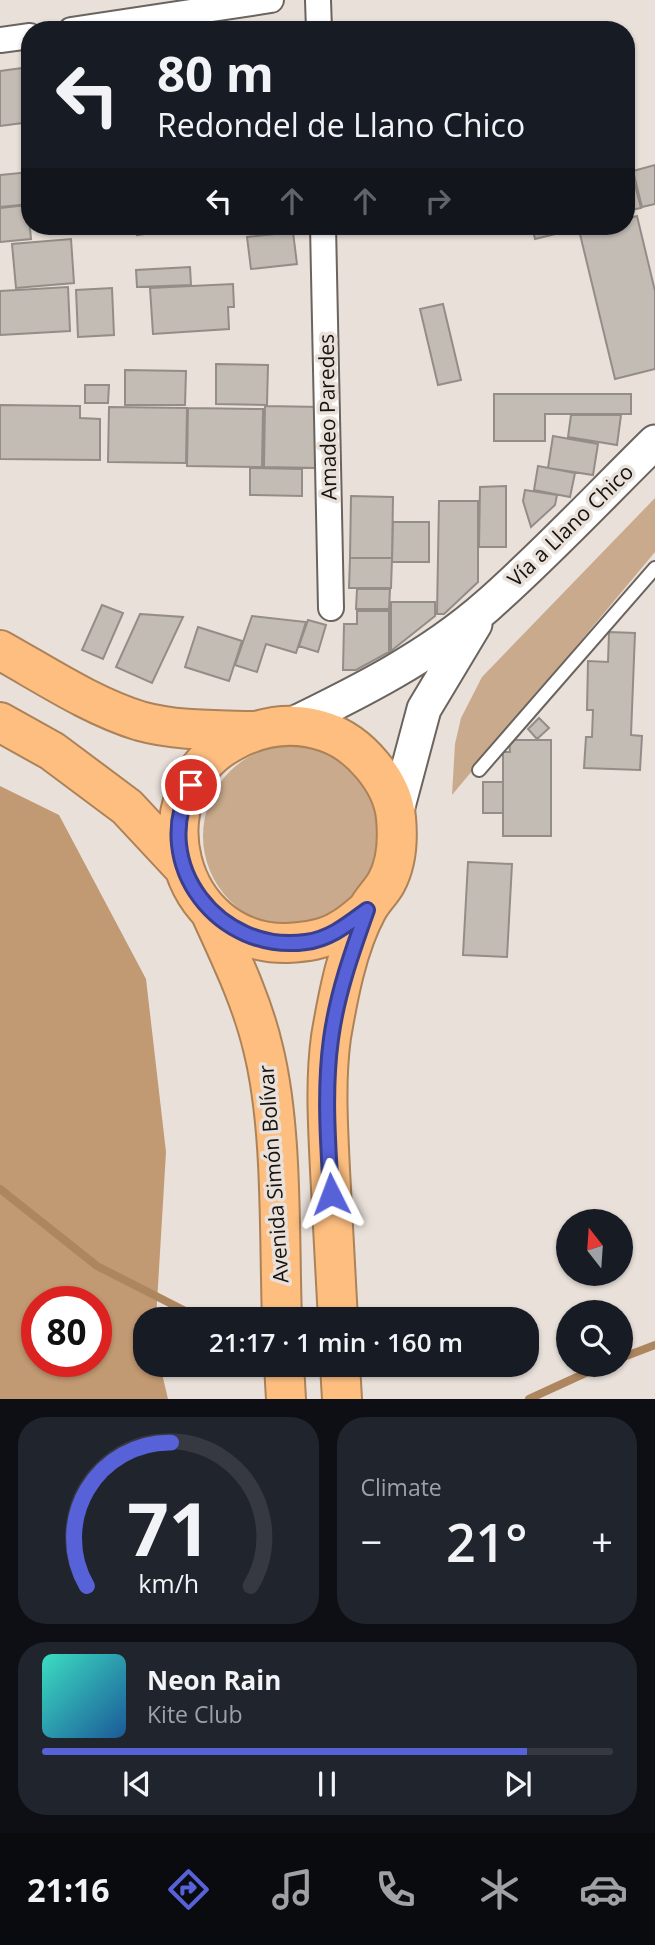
<!DOCTYPE html>
<html lang="en">
<head>
<meta charset="utf-8">
<style>
  :root { --surface:#171b24; --page:#20242c; --text:#f1f3f6; --muted:#9ea1a6; --line:#363941; --accent:#5761d8 }
  body { margin:0; font-family:"Open Sans",sans-serif; background:var(--page); color:var(--text); height:100vh; display:flex; flex-direction:column; font-size:26px; white-space:nowrap }
  * { box-sizing:border-box; margin:0 }
  p { font-size:23px; color:var(--muted) }
  .icon { flex:none; width:38px; height:38px; fill:none; stroke:currentColor; stroke-width:2; stroke-linecap:round; stroke-linejoin:round }
  .map { position:relative; height:1399px; overflow:hidden }
  .details { display:flex; flex-direction:column; gap:18px; padding:18px; background:#0d0f14; flex:1 }
  .details>* { flex:none }
  .top-card { position:absolute; left:21px; top:21px; width:614px; height:214px; border-radius:28px; box-shadow:0 2px 5px #0004; background:#171b24; color:var(--text); overflow:hidden }
  .needle { width:46px; rotate:343deg }
  .controls { position:absolute; left:556px; top:1209px; display:grid; gap:14px }
  .controls a { display:grid; place-items:center; width:77px; height:77px; border-radius:50%; background:var(--surface); box-shadow:0 2px 5px #0004; font-size:35px }
  .speed { position:absolute; left:21px; top:1286px; display:flex; gap:14px; font-size:35px; font-weight:700; text-align:center }
  .speed>* { display:grid; place-content:center; width:91px; height:91px; border-radius:50%; background:var(--surface); box-shadow:0 2px 5px #0004; line-height:1 }
  .speed .limit { border:10px solid #d22; background:#fff; color:#111 }
  .pin { position:absolute; display:grid; place-items:center; width:60px; height:60px; color:#fff; margin:-30px; border:4px solid #fff; border-radius:50%; box-shadow:0 2px 7px #0007 }
  .me { position:absolute; width:77px; margin:-38px; rotate:357deg; stroke-linejoin:round; filter:drop-shadow(0 0 5px #0008) }
  .turn { display:flex; align-items:center; gap:24px; height:147px; padding:0 21px; font-size:32px }
  .turn .icon { width:91px; height:91px; stroke-width:2.5 }
  .turn b { display:block; font-size:49px; line-height:60px }
  .lanes { display:flex; align-items:center; height:66px; padding:0 21px; background:#0003; justify-content:center; gap:35px; direction:ltr }
  .lanes .off { opacity:.35 }
  .big { font-size:52px; font-weight:600; line-height:1.1 }
  .details .card { flex:1; display:flex; flex-direction:column; justify-content:center; gap:10px; min-width:0; padding:0 24px; border-radius:28px; background:var(--page) }
  .details .dial { align-items:center; gap:0 }
  .dial svg { height:182px; overflow:visible; fill:none; stroke:var(--line); stroke-width:7; stroke-linecap:round; text-anchor:middle }
  .dial text { fill:var(--text); stroke:none }
  .song { display:flex; align-items:center; gap:21px }
  .cover { width:84px; height:84px; border-radius:10px; background:linear-gradient(135deg,hsl(170 70% 55%),hsl(210 70% 35%)) }
  .played { height:7px; border-radius:4px; background:linear-gradient(90deg,var(--accent) 85%,var(--line) 85%) }
  .keys { display:flex; justify-content:space-around; direction:ltr }
  .heat { display:flex; justify-content:space-between; align-items:center; font-size:38px; direction:ltr }
  .details .tiles { flex:1; display:grid; gap:18px; grid-template-columns:1fr 1fr }
  .card:last-child { grid-column:span 2 }
  .trip { position:absolute; left:133px; top:1307px; width:406px; height:70px; border-radius:28px; background:var(--surface); box-shadow:0 2px 5px #0004; font-weight:600; line-height:70px; text-align:center }
  .tab-bar { display:flex; height:112px; justify-content:space-around; align-items:center; background:#090b0e; color:var(--muted) }
  .tab-bar .icon { width:49px; height:49px }
  .tab-bar .active { color:var(--accent) }
  .tab-bar b { font-size:32px; color:var(--text) }
  .map>svg:first-child { display:block }
</style>
</head>
<body>
<div class="map">
<svg width="655" height="1399" viewBox="0 0 655 1399">
  <rect width="100%" height="100%" fill="#e8e0d9"/>
  <path fill="#c9aa8d" d="M655 498V552L452 795 455 744 461 718 482 677Z
    M203 836a91 91 0 1 1 182 0a91 91 0 1 1-182 0Z"/>
  <path fill="#c19972" fill-rule="evenodd" d="M0 786 59 815 146 979 166 1152 156 1319 145 1320V1365H160L168 1399H0ZM37 1302H96V1362H37Z"/>
  <g fill="none" stroke-linecap="round" stroke-linejoin="round">
    <path stroke="#ad8660" stroke-width="8" d="M0 1189 97 1266 203 1320
      M621 1358 655 1345
      M529 1399 603 1365"/>
  </g>
  <path fill="#c3bcb5" stroke="#948d87" stroke-width="2" d="M225 24 227 30H200V29Z
    M30 67V122L0 126V71Z
    M655 165V204L642 207 633 171Z
    M30 172V204L0 207V175Z
    M635 185 641 208 626 211V188Z
    M28 205 31 239 0 242V208Z
    M637 216 655 291V369L615 379 579 230 597 226H626V219Z
    M136 226H151L152 233 137 235Z
    M532 226H588L535 239Z
    M293 232 297 264 251 269 247 237Z
    M71 239 74 283 16 288 12 244Z
    M190 267 191 285 137 287 136 270Z
    M233 284 234 307H228L229 329 153 334 150 288Z
    M68 287 70 331 0 335V291Z
    M112 288 114 335 78 337 76 290Z
    M443 304 461 380 438 385 420 309Z
    M216 364 268 365 267 405 216 404Z
    M125 370 186 371 185 405H125Z
    M85 385H109L108 403H85Z
    M494 394H631V414H545V441H494Z
    M0 405 80 406V418L100 419V460L0 459Z
    M265 406 321 407 320 468 264 467Z
    M109 407 187 408 186 463 108 462Z
    M188 408 263 409 262 467 187 466Z
    M571 415H621L617 445 568 437Z
    M553 436 598 444 593 475 548 468Z
    M538 466 575 473 570 497 534 490Z
    M250 468 302 469V496L250 495Z
    M506 486V547H479L480 487Z
    M525 490 557 495 555 505 531 527 523 501Z
    M351 496 393 497 392 558H350Z
    M439 501H478V582L444 614H437Z
    M393 522H429V562H392Z
    M350 558H392L391 588H349Z
    M357 589H390L389 609H356Z
    M391 602H435V616L391 651Z
    M102 605 123 613 103 659 82 650Z
    M357 611H389V652L356 670H343L344 624H357Z
    M140 614 183 617 152 683 116 667Z
    M252 616 306 622 296 653 266 644 257 672 235 665Z
    M308 620 326 625 318 652 299 646Z
    M198 627 242 641 229 681 185 667Z
    M609 632 635 633 631 735 642 736 640 770 584 768 586 737H592L593 710H587L588 661 608 662Z
    M539 718 549 728 537 739 528 729Z
    M509 740H551V836H503V752H510Z
    M483 782H503V813H483Z
    M468 862 512 864 507 957 463 955Z"/>
  <g fill="none" stroke-linecap="round" stroke-linejoin="round">
    <defs>
      <path id="lane" d="M479 770 655 568"/>
      <path id="street" d="M318 0 319 30
        M71 30 271 0
        M0 40 30 36
        M323 226 331 608"/>
      <path id="secondary" d="M291 725C359 692 429 657 487 606 545 555 599 497 655 442
        M396 814 424 709 475 624"/>
      <path id="highway" d="M0 650C45 675 91 706 140 721 176 731 215 730 253 731
        M0 722 52 751 127 807 182 866
        M211 914C231 958 252 1001 263 1048 283 1128 279 1235 282 1320
        M338 1320C335 1270 333 1220 330 1170 328 1127 325 1081 331 1037 338 996 347 947 367 910 372 900 381 892 386 883 397 863 398 839 396 818 393 782 359 743 326 732 294 721 264 725 235 740 136 790 176 945 287 943 305 942 324 940 340 930 350 925 358 917 367 910
        M284 1365 286 1399
        M340 1365 342 1399"/>
    </defs>
    <use href="#lane" stroke="#6b645e" stroke-width="16"/>
    <use href="#street" stroke="#6b645e" stroke-width="28"/>
    <use href="#secondary" stroke="#6b645e" stroke-width="37"/>
    <use href="#highway" stroke="#ac8259" stroke-width="42"/>
    <use href="#lane" stroke="#fff" stroke-width="12"/>
    <use href="#street" stroke="#fff" stroke-width="24"/>
    <use href="#secondary" stroke="#fff" stroke-width="33"/>
    <use href="#highway" stroke="#fdbe80" stroke-width="38"/>
  </g>
  <g fill="none" stroke-linecap="round" stroke-linejoin="round">
    <defs>
      <path id="route" d="M191 785C149 864 219 954 306 942 330 939 348 924 367 910 352 952 337 994 331 1039 324 1090 328 1143 331 1194"/>
    </defs>
    <use href="#route" stroke="#393f8c" stroke-width="18"/>
    <use href="#route" stroke="#5761d8" stroke-width="12"/>
  </g>
  <g text-anchor="middle" dominant-baseline="central" stroke-width="7" stroke-linejoin="round" paint-order="stroke">
    <g font-size="21" fill="#161311" stroke="#e8e0d9">
      <text transform="translate(327 417) rotate(-91)">Amadeo Paredes</text>
      <text transform="translate(570 525) rotate(-44)">Vía a Llano Chico</text>
      <text transform="translate(273 1174) rotate(-94)">Avenida Simón Bolívar</text>
    </g>
  </g>
</svg>
<div class="controls">
<a><svg class="needle" viewBox="-14 -14 28 28"><path d="M0-13l5 13h-10z" fill="#e53935"/><path d="M0 13l5-13h-10z" fill="#9ea1a6"/></svg></a>
<a><svg class="icon" aria-label="search" viewBox="0 0 24 24"><circle cx="10" cy="10" r="6"/><path d="M15 15l6 6"/></svg></a>
</div>
<div class="speed"><div class="limit">80</div></div>
<div class="pin" style="left:191px;top:785px;background:#d93025"><svg class="icon" aria-label="arrive" viewBox="0 0 24 24"><path d="M6 21V4h12l-3 4 3 4H6"/></svg></div>
<svg class="me" style="left:331px;top:1194px" viewBox="-20 -20 40 40"><path d="M0-17L14 15 0 8-14 15z" fill="#5761d8" stroke="#fff" stroke-width="4"/></svg>
<div class="trip">21:17 · 1 min · 160 m</div>
<div class="top-card">
<div class="turn"><svg class="icon" aria-label="left" viewBox="0 0 24 24"><path d="M17 20v-9H6M10 6l-5 5 5 5"/></svg><div><b>80 m</b>Redondel de Llano Chico</div></div>
<div class="lanes"><svg class="icon" aria-label="left" viewBox="0 0 24 24"><path d="M17 20v-9H6M10 6l-5 5 5 5"/></svg><svg class="icon off" aria-label="ahead" viewBox="0 0 24 24"><path d="M12 20V5M6 11l6-6 6 6"/></svg><svg class="icon off" aria-label="ahead" viewBox="0 0 24 24"><path d="M12 20V5M6 11l6-6 6 6"/></svg><svg class="icon off" aria-label="right" viewBox="0 0 24 24"><path d="M7 20v-9h11M14 6l5 5-5 5"/></svg></div>
</div>
</div>
<section class="details">
<div class="tiles">
<div class="card dial"><svg viewBox="0 0 100 80">
<path d="M14 69A42 42 0 1 1 86 69"/>
<path d="M14 69A42 42 0 0 1 51 6" stroke="#5761d8"/>
<text x="50" y="56" font-size="32" font-weight="700">71</text>
<text x="50" y="72" font-size="11">km/h</text>
</svg></div>
<div class="card"><p>Climate</p>
<div class="heat"><a>−</a><b class="big">21°</b><a>+</a></div>
</div>
<div class="card">
<div class="song"><i class="cover"></i><div><b>Neon Rain</b><p>Kite Club</p></div></div>
<div class="played"></div>
<div class="keys"><svg class="icon" aria-label="previous" viewBox="0 0 24 24"><path d="M18 5L8 12l10 7zM5 5v14"/></svg><svg class="icon" aria-label="pause" viewBox="0 0 24 24"><path d="M8 5v14M16 5v14"/></svg><svg class="icon" aria-label="next" viewBox="0 0 24 24"><path d="M6 5l10 7-10 7zM19 5v14"/></svg></div>
</div>
</div>
</section>
<nav class="tab-bar">
<b>21:16</b>
<svg class="icon active" aria-label="directions" viewBox="0 0 24 24"><path d="M12 3l9 9-9 9-9-9zM9 14v-3h6M13 9l2 2-2 2"/></svg>
<svg class="icon" aria-label="music" viewBox="0 0 24 24"><path d="M9 18V5l10-2v13"/><circle cx="6" cy="18" r="3"/><circle cx="16" cy="16" r="3"/></svg>
<svg class="icon" aria-label="phone" viewBox="0 0 24 24"><path d="M5 4h4l2 5-3 2q2 4 5 5l2-3 5 2v4C11 20 4 13 5 4z"/></svg>
<svg class="icon" aria-label="climate" viewBox="0 0 24 24"><path d="M12 3v18M4 7l16 10M4 17L20 7"/></svg>
<svg class="icon" aria-label="car" viewBox="0 0 24 24"><path d="M5 17H2v-5l4-1 3-4h7l3 4 3 1v5h-3M9 17h6M6 11h13"/><circle cx="7" cy="17" r="2"/><circle cx="17" cy="17" r="2"/></svg>
</nav>
</body>
</html>
